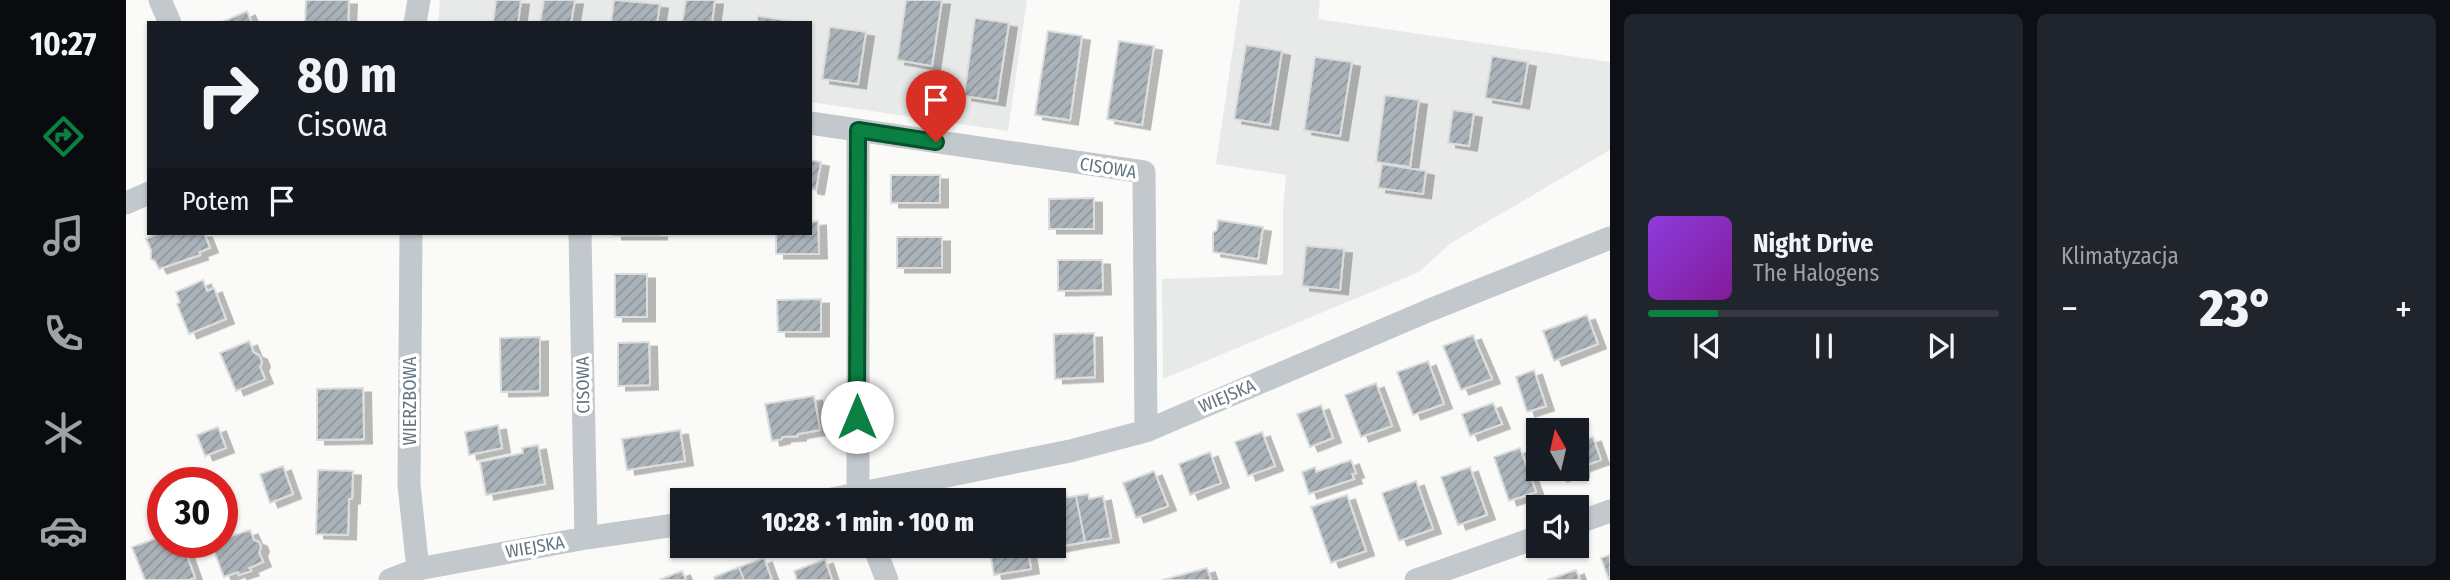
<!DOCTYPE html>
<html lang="pl">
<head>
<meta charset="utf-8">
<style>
  :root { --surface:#171b24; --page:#20242c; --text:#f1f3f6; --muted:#9ea1a6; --line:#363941; --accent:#0b8043 }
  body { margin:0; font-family:"Fira Sans Condensed",sans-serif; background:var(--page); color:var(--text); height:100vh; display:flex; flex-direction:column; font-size:26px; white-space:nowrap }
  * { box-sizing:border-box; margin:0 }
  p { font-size:23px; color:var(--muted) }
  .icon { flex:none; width:38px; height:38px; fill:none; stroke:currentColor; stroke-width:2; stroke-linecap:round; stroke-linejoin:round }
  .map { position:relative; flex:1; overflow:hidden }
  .details { display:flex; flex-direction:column; gap:14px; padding:14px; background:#0d0f14; width:840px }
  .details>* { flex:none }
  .hud { position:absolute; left:21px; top:21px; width:665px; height:214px; border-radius:0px; box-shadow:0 2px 5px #0004; background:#171b24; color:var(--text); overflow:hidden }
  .needle { width:46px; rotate:352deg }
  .controls { position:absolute; left:1400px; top:418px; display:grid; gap:14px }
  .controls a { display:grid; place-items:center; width:63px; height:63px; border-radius:0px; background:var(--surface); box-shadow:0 2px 5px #0004; font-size:35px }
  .speed { position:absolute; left:21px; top:467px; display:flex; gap:14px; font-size:35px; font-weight:700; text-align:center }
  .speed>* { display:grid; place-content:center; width:91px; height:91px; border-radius:50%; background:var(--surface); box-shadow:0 2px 5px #0004; line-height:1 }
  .speed .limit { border:10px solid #d22; background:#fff; color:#111 }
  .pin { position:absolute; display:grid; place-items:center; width:60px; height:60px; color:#fff; margin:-72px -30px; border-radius:50% 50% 50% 0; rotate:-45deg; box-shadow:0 0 7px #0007 }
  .pin .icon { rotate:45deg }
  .me { position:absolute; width:77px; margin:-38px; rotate:0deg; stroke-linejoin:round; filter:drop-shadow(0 0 5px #0008) }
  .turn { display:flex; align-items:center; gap:24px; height:147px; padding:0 35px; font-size:32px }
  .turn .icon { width:91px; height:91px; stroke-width:2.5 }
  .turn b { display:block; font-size:49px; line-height:60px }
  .then { display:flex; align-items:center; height:66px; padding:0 35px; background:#0003; gap:14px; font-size:26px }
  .big { font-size:52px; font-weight:800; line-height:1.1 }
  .details .tile { flex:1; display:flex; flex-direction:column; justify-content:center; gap:10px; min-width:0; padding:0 24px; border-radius:10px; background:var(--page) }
  .song { display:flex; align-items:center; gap:21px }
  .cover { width:84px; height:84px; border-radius:10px; background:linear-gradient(135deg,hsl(270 70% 55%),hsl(290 70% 35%)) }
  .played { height:7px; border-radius:4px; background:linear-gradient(90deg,var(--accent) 20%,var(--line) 20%) }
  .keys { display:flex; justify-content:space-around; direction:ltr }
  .heat { display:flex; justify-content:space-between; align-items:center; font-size:38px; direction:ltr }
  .details .tiles { flex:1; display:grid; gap:14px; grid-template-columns:repeat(2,1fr) }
  .trip { position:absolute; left:544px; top:488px; width:396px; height:70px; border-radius:0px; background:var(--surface); box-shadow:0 2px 5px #0004; font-weight:800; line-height:70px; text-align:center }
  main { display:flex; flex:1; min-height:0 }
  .dock { display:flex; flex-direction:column; width:126px; justify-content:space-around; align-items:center; background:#090b0e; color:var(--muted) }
  .dock .icon { width:49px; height:49px }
  .dock .on { color:var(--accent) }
  .dock b { font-size:32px; color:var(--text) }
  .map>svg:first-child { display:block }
</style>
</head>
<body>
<main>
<nav class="dock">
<b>10:27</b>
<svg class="icon on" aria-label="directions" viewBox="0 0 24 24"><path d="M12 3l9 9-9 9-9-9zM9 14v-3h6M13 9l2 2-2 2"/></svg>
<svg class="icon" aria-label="music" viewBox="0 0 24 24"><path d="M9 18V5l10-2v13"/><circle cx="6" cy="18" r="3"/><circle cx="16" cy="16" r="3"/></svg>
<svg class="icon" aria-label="phone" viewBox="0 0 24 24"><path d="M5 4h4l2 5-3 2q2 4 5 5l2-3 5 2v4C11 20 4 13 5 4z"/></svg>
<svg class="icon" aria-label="climate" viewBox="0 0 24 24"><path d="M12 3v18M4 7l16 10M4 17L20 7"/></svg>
<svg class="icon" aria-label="car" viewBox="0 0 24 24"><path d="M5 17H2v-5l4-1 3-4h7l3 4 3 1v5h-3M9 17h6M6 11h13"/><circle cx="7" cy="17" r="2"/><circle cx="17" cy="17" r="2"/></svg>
</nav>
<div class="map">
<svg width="1484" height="580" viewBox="0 0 1484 580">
  <defs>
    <pattern id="building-hatch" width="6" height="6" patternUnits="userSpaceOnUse" patternTransform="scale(1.75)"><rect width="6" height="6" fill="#aab3b9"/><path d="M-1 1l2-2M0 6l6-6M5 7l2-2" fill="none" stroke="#8e969c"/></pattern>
    <filter id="shadow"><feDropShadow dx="8" dy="4.5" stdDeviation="0" flood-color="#0004"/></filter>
  </defs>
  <rect width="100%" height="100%" fill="#fafaf8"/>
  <path fill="#e8e9e9" d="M314 0H901L882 131 684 102V23H312Z
    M1114 0H1194L1192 19 1484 62V150L1325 243 1293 272 1037 379 1036 279 1157 275V210L1160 175 1090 164Z"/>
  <path fill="url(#building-hatch)" stroke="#dcdcda" stroke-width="2" filter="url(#shadow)" d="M180 0H223L222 23H179Z
    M370 0H395L392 23H367Z
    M418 0H449L445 23H414Z
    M488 0 534 4 531 23H485Z
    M560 0H589L586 23H556Z
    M780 0H816L806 66 771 60Z
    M121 11 126 23H94Z
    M632 16 665 21V23H631Z
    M849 18 883 23 871 101 838 96Z
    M704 27 740 32 732 84 696 79Z
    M922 31 956 36 944 120 909 115Z
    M993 41 1028 46 1016 125 981 119Z
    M1120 45 1156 51 1144 125 1108 119Z
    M1366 56 1402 62 1395 104 1359 98Z
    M1189 57 1226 62 1214 136 1178 130Z
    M1259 95 1293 100 1284 167 1250 162Z
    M1327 110 1348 113 1343 146 1322 143Z
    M684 160 695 162 690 190 684 189Z
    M1256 164 1300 171 1297 194 1252 188Z
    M765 175H814V203H765Z
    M968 198V229H923V199Z
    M1092 220 1137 227 1132 259 1087 252V233L1091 230Z
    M692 221 693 254H650V233H684V222Z
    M34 233H78L84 248 73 252 74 255 33 269 29 261 25 259V250L20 239Z
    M488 233H533V235H488Z
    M771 237H816V268H771Z
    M1180 246 1218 249 1214 290 1176 286Z
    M932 260H976L977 290 932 291Z
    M489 274H521V317H489Z
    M77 280 81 291 88 288 100 319 63 334 51 304 54 302 50 292Z
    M695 299V332H652L651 300Z
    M1461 315 1472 344 1428 361 1417 331Z
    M968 333 969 377 929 379 928 334Z
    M1347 335 1366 379 1335 390 1317 346Z
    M414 337V391L375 392 374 338Z
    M123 341 128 353 133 355 136 362 134 367 139 379 110 391 94 353Z
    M523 342 524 385 492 386V343Z
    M1302 361 1318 404 1287 415 1271 372Z
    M1408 370 1420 406 1401 412 1390 377Z
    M1250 383 1266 426 1235 437 1219 395Z
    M237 388 238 439 191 440V389Z
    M688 396 694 430 672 434V436L656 437V439L646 441 639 404Z
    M1367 403 1376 424 1344 436 1336 414Z
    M1195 405 1207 438 1184 447 1171 414Z
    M372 425 376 448 343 455 339 432Z
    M92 427 100 448 79 456 71 435Z
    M554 430 559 461 501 470 496 439Z
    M1136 432 1149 466 1122 476 1109 442Z
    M1467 437 1475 460 1455 467V473L1448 475 1444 473 1433 477 1430 469H1451V440L1454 439 1455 441Z
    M412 445 419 484 360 495 354 462 397 453 396 448Z
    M1394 448 1410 492 1383 501 1368 457Z
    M1084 452 1095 483 1064 495 1053 464Z
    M1225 460 1230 473 1226 474 1228 479 1183 494 1176 472 1189 467 1190 472Z
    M157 466 167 494 144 503 134 474Z
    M1344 467 1361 515 1332 525 1315 477Z
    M192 470 227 471 226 499H223L222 535 190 534Z
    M1028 471 1042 506 1010 518 997 483Z
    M1290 481 1307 529 1273 541 1256 493Z
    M962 494 963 499 977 496 985 538 959 542 950 496Z
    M1221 495 1240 551 1205 563 1185 507Z
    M950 496 959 542 932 547 928 521V505L939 503 938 498Z
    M124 530 128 540 133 542 135 547 133 552 137 562 123 568 125 571 113 575 112 572 98 577 86 546 96 542 99 538Z
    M37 536V542H56L69 578 63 580H19L6 547Z
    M863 546H901L905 569 868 575Z
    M1484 555V580H1483L1475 558Z
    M638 558 646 580H618L613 567Z
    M699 559 706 580H671L668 571Z
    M613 567 618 580H589L588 577Z
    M1081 568 1085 580H1036Z
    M1450 570 1454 580H1421Z
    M556 571 560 580H536L535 579Z"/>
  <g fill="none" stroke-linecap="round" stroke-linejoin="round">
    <path stroke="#c3c8cc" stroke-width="23" d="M34 0 44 23
      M289 23 293 0
      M684 123 1018 172 1020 431
      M732 130V500
      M0 203 23 193
      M285 233 283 485 292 569
      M454 233 460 538
      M701 500 944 451 1020 431 1304 310 1484 238
      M1451 523 1484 511
      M748 546 761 580
      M264 580 292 569 460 538 556 524
      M1290 580 1412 537"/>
  </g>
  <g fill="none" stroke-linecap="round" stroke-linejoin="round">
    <defs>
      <path id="route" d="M731 417 732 130 810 142"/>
    </defs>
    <use href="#route" stroke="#07532c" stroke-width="18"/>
    <use href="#route" stroke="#0b8043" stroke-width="12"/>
  </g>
  <g text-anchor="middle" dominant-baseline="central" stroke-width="7" stroke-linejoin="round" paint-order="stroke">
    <g font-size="18" fill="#657683" stroke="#fff">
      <text transform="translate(982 168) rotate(9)">CISOWA</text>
      <text transform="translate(457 385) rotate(-91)">CISOWA</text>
      <text transform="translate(1101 396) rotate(-23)">WIEJSKA</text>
      <text transform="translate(284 401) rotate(-90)">WIERZBOWA</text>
      <text transform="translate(409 547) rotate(-10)">WIEJSKA</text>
    </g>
  </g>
</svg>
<div class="controls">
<a><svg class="needle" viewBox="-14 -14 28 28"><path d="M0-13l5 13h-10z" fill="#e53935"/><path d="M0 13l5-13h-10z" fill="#9ea1a6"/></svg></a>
<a><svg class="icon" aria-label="sound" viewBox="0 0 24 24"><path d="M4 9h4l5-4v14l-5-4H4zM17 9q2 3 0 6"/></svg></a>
</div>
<div class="speed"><div class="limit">30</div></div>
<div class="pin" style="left:810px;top:142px;background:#d93025"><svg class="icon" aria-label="arrive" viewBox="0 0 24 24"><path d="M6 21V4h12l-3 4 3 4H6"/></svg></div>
<svg class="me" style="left:731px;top:417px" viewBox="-20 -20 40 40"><circle r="19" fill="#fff"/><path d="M0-13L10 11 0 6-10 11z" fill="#0b8043"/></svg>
<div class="trip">10:28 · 1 min · 100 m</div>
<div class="hud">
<div class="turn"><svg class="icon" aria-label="right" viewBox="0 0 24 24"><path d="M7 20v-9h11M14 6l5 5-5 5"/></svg><div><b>80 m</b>Cisowa</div></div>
<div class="then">Potem<svg class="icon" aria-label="arrive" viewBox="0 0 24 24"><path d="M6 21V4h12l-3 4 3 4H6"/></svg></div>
</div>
</div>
<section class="details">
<div class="tiles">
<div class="tile">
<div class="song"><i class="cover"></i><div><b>Night Drive</b><p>The Halogens</p></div></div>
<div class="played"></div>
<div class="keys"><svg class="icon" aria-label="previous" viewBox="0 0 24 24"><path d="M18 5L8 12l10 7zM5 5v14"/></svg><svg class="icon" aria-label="pause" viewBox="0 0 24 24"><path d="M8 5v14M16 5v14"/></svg><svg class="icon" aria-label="next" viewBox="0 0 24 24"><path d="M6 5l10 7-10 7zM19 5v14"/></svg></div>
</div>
<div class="tile"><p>Klimatyzacja</p>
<div class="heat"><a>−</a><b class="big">23°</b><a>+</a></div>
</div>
</div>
</section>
</main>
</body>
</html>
